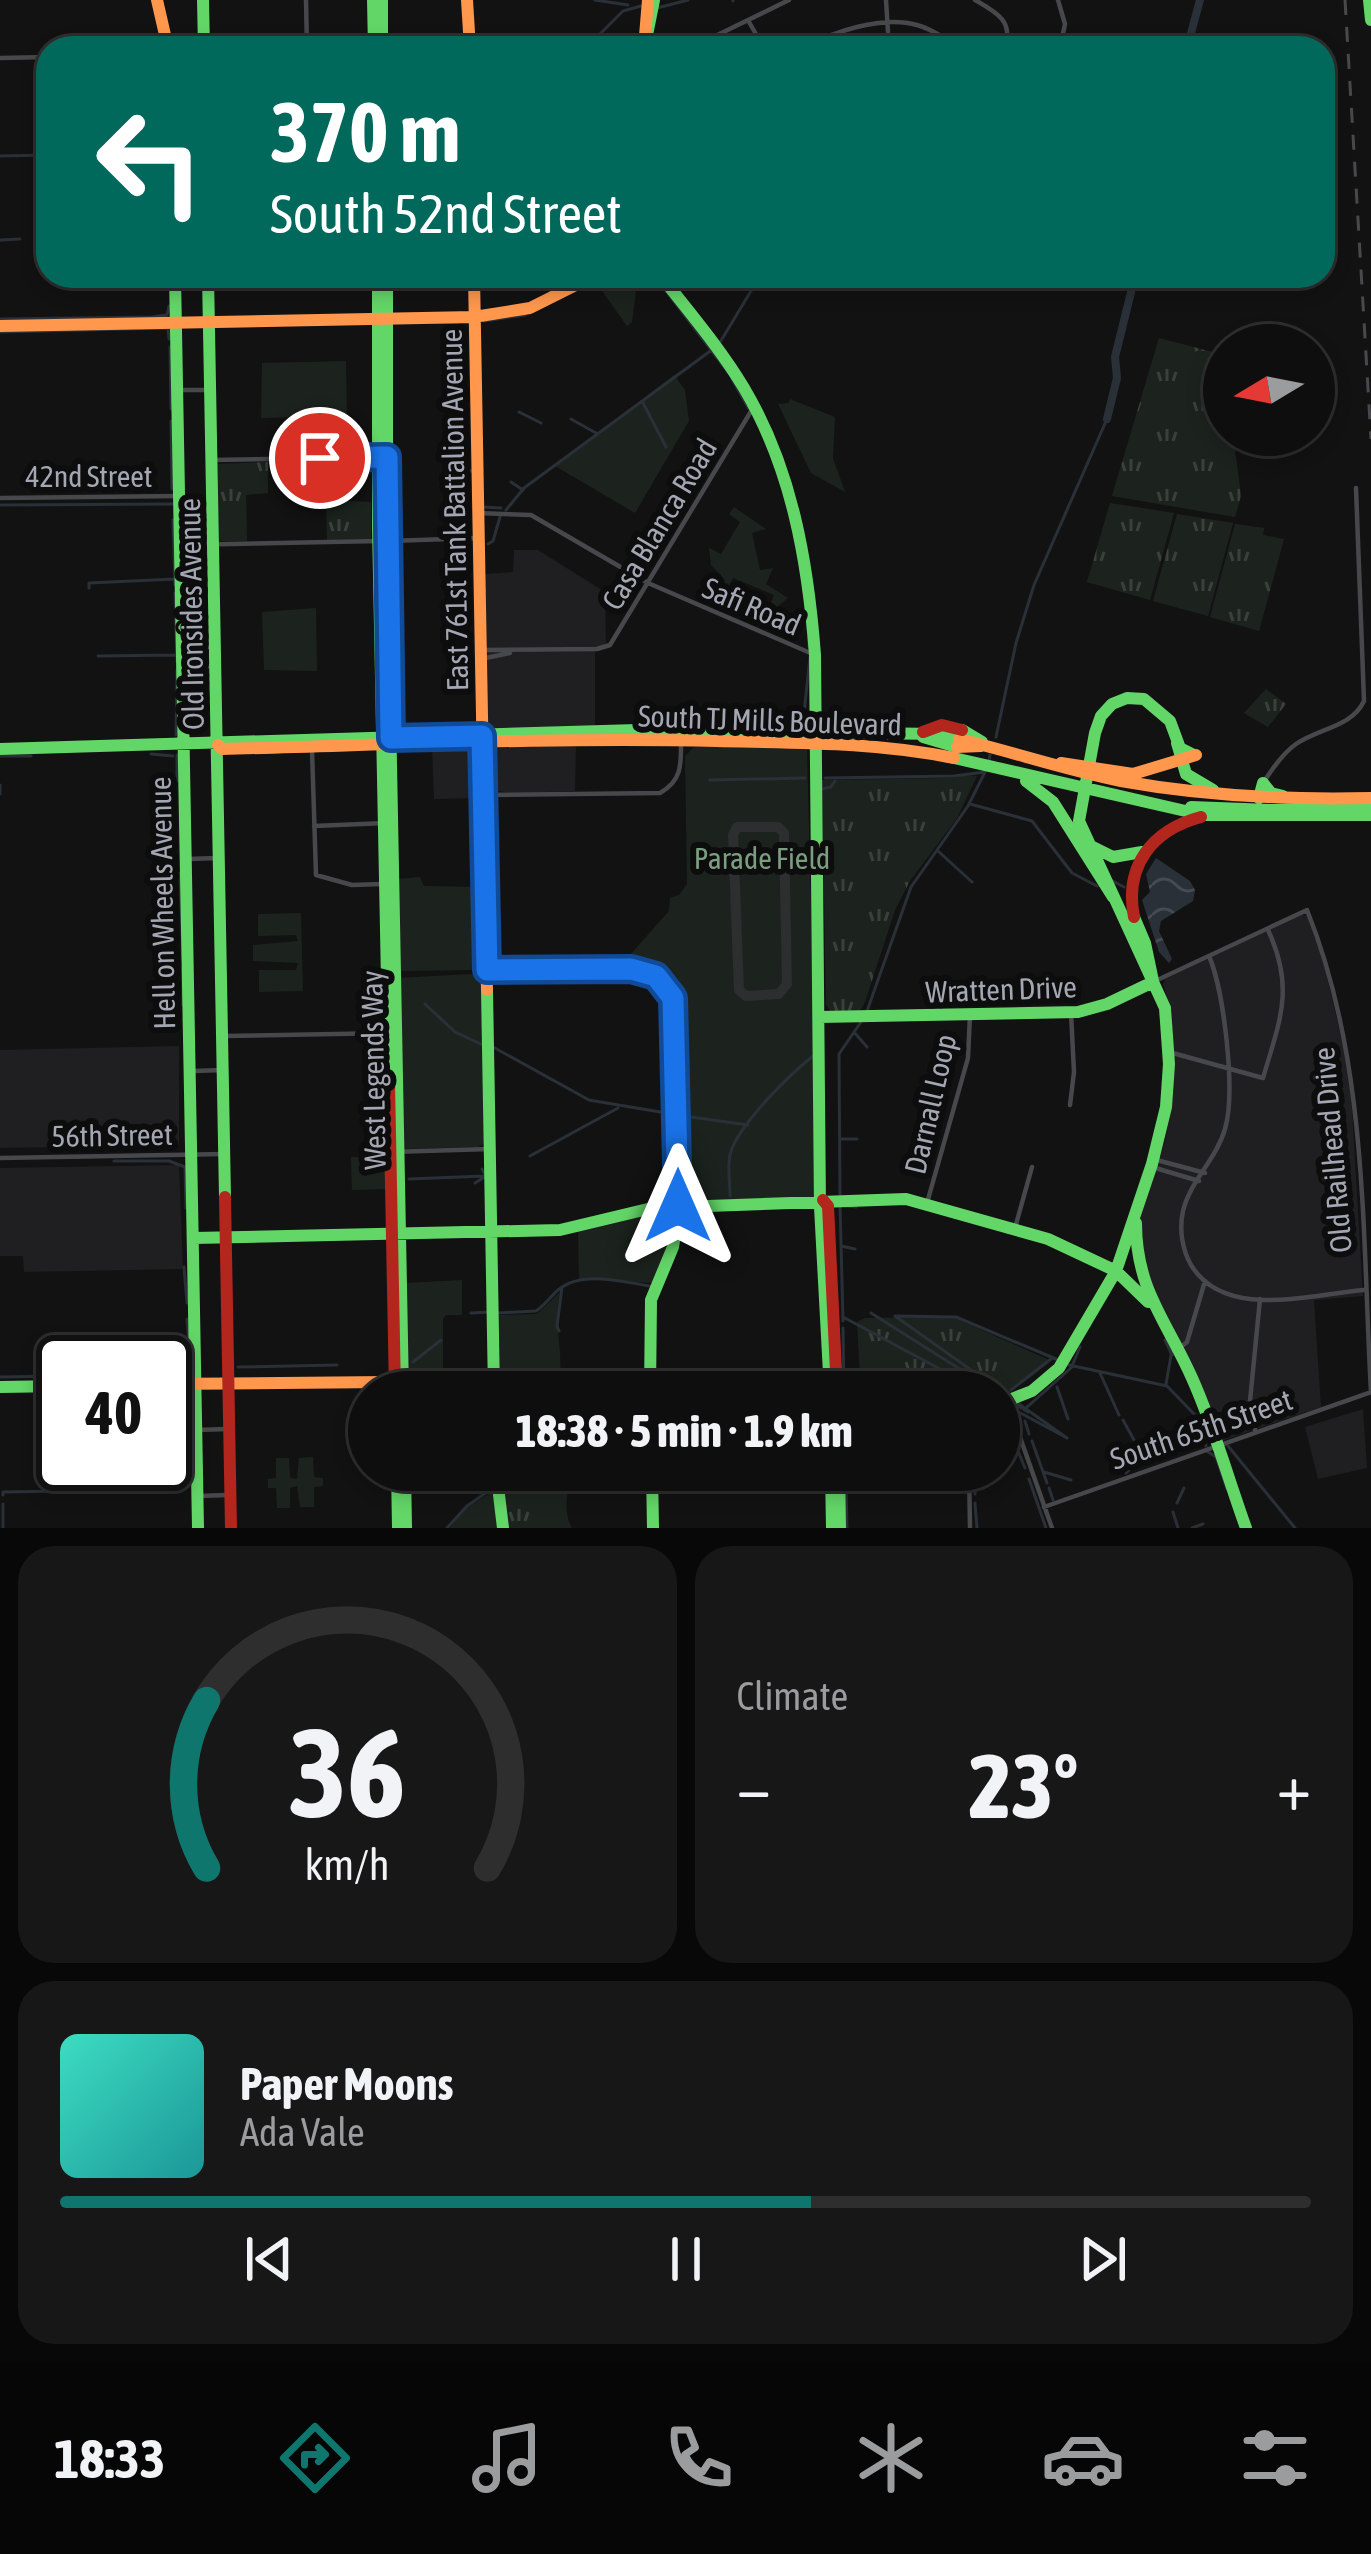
<!DOCTYPE html>
<html lang="en">
<head>
<meta charset="utf-8">
<style>
  :root { --surface:#0e0e0e; --page:#171717; --text:#f1f3f6; --muted:#9b9c9e; --line:#2e2e2e; --accent:#0f766e }
  body { margin:0; font-family:"Asap Condensed",sans-serif; background:var(--page); color:var(--text); height:100vh; display:flex; flex-direction:column; font-size:45px; white-space:nowrap }
  * { box-sizing:border-box; margin:0 }
  p { font-size:39px; color:var(--muted) }
  .icon { flex:none; width:66px; height:66px; fill:none; stroke:currentColor; stroke-width:2; stroke-linecap:round; stroke-linejoin:round }
  .map { position:relative; height:1528px; overflow:hidden }
  .details { display:flex; flex-direction:column; gap:18px; padding:18px; background:#080808; flex:1 }
  .details>* { flex:none }
  .guide { position:absolute; left:36px; top:36px; width:1299px; height:252px; border-radius:36px; box-shadow:0 6px 18px #0003,0 0 0 3px var(--line); background:#00695c; color:#fff; overflow:hidden }
  .needle { width:78px; rotate:260deg }
  .fabs { position:absolute; left:1203px; top:324px; display:grid; gap:24px }
  .fabs a { display:grid; place-items:center; width:132px; height:132px; border-radius:50%; background:var(--surface); box-shadow:0 6px 18px #0003,0 0 0 3px var(--line); font-size:60px }
  .speed { position:absolute; left:36px; top:1335px; display:flex; gap:24px; font-size:60px; font-weight:700; text-align:center }
  .speed>* { display:grid; place-content:center; width:156px; height:156px; border-radius:50%; background:var(--surface); box-shadow:0 6px 18px #0003,0 0 0 3px var(--line); line-height:1 }
  .speed .limit { border:6px solid #111; border-radius:18px; background:#fff; color:#111 }
  .pin { position:absolute; display:grid; place-items:center; width:102px; height:102px; color:#fff; margin:-51px; border:6px solid #fff; border-radius:50%; box-shadow:0 3px 12px #0007 }
  .me { position:absolute; width:132px; margin:-66px; rotate:0deg; stroke-linejoin:round; filter:drop-shadow(0 0 9px #0008) }
  .turn { display:flex; align-items:center; gap:42px; height:252px; padding:0 36px; font-size:54px }
  .turn .icon { width:156px; height:156px; stroke-width:2.5 }
  .turn b { display:block; font-size:84px; line-height:102px }
  .big { font-size:90px; font-weight:800; line-height:1.1 }
  .details .card { flex:1; display:flex; flex-direction:column; justify-content:center; gap:18px; min-width:0; padding:0 42px; border-radius:36px; background:var(--page) }
  .details .dial { align-items:center; gap:0 }
  .dial svg { height:312px; overflow:visible; fill:none; stroke:var(--line); stroke-width:7; stroke-linecap:round; text-anchor:middle }
  .dial text { fill:var(--text); stroke:none }
  .song { display:flex; align-items:center; gap:36px }
  .cover { width:144px; height:144px; border-radius:18px; background:linear-gradient(135deg,hsl(170 70% 55%),hsl(180 70% 35%)) }
  .played { height:12px; border-radius:6px; background:linear-gradient(90deg,var(--accent) 60%,var(--line) 60%) }
  .keys { display:flex; justify-content:space-around; direction:ltr }
  .heat { display:flex; justify-content:space-between; align-items:center; font-size:66px; direction:ltr }
  .details .tiles { flex:1; display:grid; gap:18px; grid-template-columns:1fr 1fr }
  .card:last-child { grid-column:span 2 }
  .trip { position:absolute; left:348px; top:1371px; width:672px; height:120px; border-radius:60px; background:var(--surface); box-shadow:0 6px 18px #0003,0 0 0 3px var(--line); font-weight:800; line-height:120px; text-align:center }
  .tab-bar { display:flex; height:192px; justify-content:space-around; align-items:center; background:#060606; color:var(--muted) }
  .tab-bar .icon { width:84px; height:84px }
  .tab-bar .active { color:var(--accent) }
  .tab-bar b { font-size:54px; color:var(--text) }
  .map>svg:first-child { display:block }
</style>
</head>
<body>
<div class="map">
<svg width="1371" height="1528" viewBox="0 0 1371 1528">
  <defs>
    <pattern id="grass-tufts" width="24" height="20" patternUnits="userSpaceOnUse" patternTransform="scale(3)"><rect width="24" height="20" fill="#1c231e"/><path d="M3 7l-1-3M5 7V3M7 7l1-3M15 17l-1-3M17 17v-4M19 17l1-3" fill="none" stroke="#3a403c"/></pattern>
    <pattern id="water-waves" width="16" height="10" patternUnits="userSpaceOnUse" patternTransform="scale(3)"><rect width="16" height="10" fill="#2a3037"/><path d="M0 5q4-4 8 0t8 0" fill="none" stroke="#464b52"/></pattern>
  </defs>
  <rect width="100%" height="100%" fill="#121213"/>
  <path fill="#1f1f21" d="M514 550H538L605 592 606 646 595 648V729L487 730 484 574 513 572Z
    M550 744 576 747 575 791 515 793 490 790 491 746Z
    M444 747H476L480 798 434 799 432 749Z
    M1302 914 1307 916 1321 952 1350 1074 1363 1296 1314 1300 1321 1407 1221 1441 1194 1378 1153 1306 1139 1264 1138 1226 1165 1141 1173 1096 1172 1011 1163 985 1165 979Z
    M179 1046V1145L0 1148V1050Z
    M179 1165 183 1269 24 1272 23 1256H0V1168Z
    M165 1395 185 1397 187 1490 48 1493 51 1452 63 1447 61 1397H63V1464H165Z
    M1363 1409 1367 1468 1318 1479 1305 1427Z"/>
  <path fill="url(#grass-tufts)" d="M1159 338 1224 355V435H1233L1241 496 1235 517 1112 496Z
    M268 462V493L246 495 247 541H219L217 464Z
    M339 489 342 506 347 501 371 502V539L327 540 326 490Z
    M1110 503 1174 513 1150 600 1087 582Z
    M1177 514 1233 523 1208 616 1153 601Z
    M1235 524 1264 528 1263 535 1284 539 1259 631 1210 617Z
    M1266 689 1286 704 1268 727 1244 713Z
    M965 775 977 776 957 818 910 881 895 910 865 1002 858 1014 831 1012 826 1004 822 780 954 778Z
    M351 1157H385L386 1189 352 1190Z
    M952 1317 1049 1360 1031 1377 1011 1388V1392L999 1396V1392L861 1391 857 1322 865 1318Z
    M565 1470H575C567 1487 562 1512 572 1528H506L499 1489Z"/>
  <path fill="#1c231e" d="M606 276H638L632 322 627 326 597 284Z
    M346 361 347 416 261 418 262 363Z
    M674 375 685 390 689 421 635 513 555 466Z
    M790 399 835 417 833 458 845 492 811 473 778 404 789 403Z
    M734 507 766 529 752 533 760 570 773 568 766 584 788 598 773 610 769 608 774 595 733 578 726 591 722 589 721 575 711 565 709 548 721 554 740 522 729 514Z
    M316 608 317 671 264 670 262 612Z
    M694 747H802L807 750 818 1183 817 1196 812 1198 688 1202 681 1194 679 1007C671 978 651 965 621 965L669 911 670 898 679 895 687 884 685 756Z
    M420 877 424 886 481 887V966L474 970 399 971 397 879Z
    M301 913 303 991 259 992V970H296L298 963 253 961V945L298 941 296 935 258 936V914Z
    M471 974 481 976 484 984 485 1143 478 1147 403 1149 398 978Z
    M668 1210 674 1218 668 1251 654 1283 579 1279 578 1231 624 1216Z
    M462 1280V1315H446L443 1319V1376H410L406 1371 405 1283Z
    M560 1292C553 1323 563 1349 560 1381L498 1374 496 1315 537 1314Z
    M313 1457 314 1477 323 1478V1486L314 1487V1507H300L297 1486 290 1488V1508H277L276 1488H268V1479L276 1478V1458H289L290 1478 297 1479 299 1458Z
    M492 1492 499 1528H450L465 1509Z"/>
  <path fill="url(#water-waves)" d="M1156 858 1190 881 1195 890 1193 901 1161 921 1159 931 1172 959 1169 963 1159 952 1142 900 1150 892 1146 874Z"/>
  <g fill="none" stroke-linecap="round" stroke-linejoin="round">
    <path stroke="#2a3037" stroke-width="3" d="M595 0 628 5
      M733 0V1
      M657 8 688 0
      M594 40 623 11 641 6
      M0 156 48 155
      M0 240 20 239
      M655 276V277
      M601 278 603 276
      M660 283 728 372
      M0 319 152 317 167 315 169 306
      M484 321 525 315
      M432 322H458
      M0 332 168 328 169 339
      M719 344 760 276
      M170 347 171 409
      M732 379 749 409
      M642 401 666 447
      M519 412 541 423
      M571 419 596 433
      M171 421 172 489
      M455 463 458 465
      M462 467 474 472
      M511 482 523 490
      M0 505 173 504
      M483 507 501 508
      M506 510 524 488 713 349
      M173 520 175 585
      M488 544 493 541 500 517
      M89 588V583L175 579
      M175 593 177 662
      M808 617 809 647
      M98 656 176 655
      M804 713 810 657
      M176 735 177 670
      M996 737 1016 643 1034 585 1107 419
      M151 754 173 756
      M177 755V781
      M0 756H31
      M989 761 990 755
      M825 778 954 776 985 772 968 806 911 887 867 1011
      M710 780 805 778
      M0 785V794
      M822 789 831 787 835 781
      M970 804 1032 821 1072 873 1097 886
      M938 851 972 882
      M180 873 183 959
      M1111 880 1124 887
      M183 967V1005
      M425 1004 455 1032 485 1046
      M184 1018 185 1043
      M854 1032 867 1047
      M493 1047 589 1100 672 1114
      M684 1116 748 1125
      M841 1139H857
      M530 1156 618 1108
      M114 1161H169L185 1167
      M185 1168 186 1208
      M409 1179 485 1176
      M475 1183 486 1176 482 1169
      M840 1194 839 1054 861 1022
      M730 1196C730 1180 726 1160 733 1146 747 1117 788 1076 813 1056
      M840 1204 843 1321
      M840 1205 856 1207
      M841 1246 855 1249
      M184 1267 187 1303
      M471 1313 490 1312
      M498 1313 536 1311C545 1305 550 1297 558 1290 582 1270 623 1282 650 1286
      M871 1313 996 1392
      M843 1317 983 1392
      M187 1319 191 1368
      M843 1328 844 1392
      M559 1331 557 1326 562 1287
      M1165 1340 1172 1355
      M413 1362 441 1340
      M167 1364 189 1363
      M1069 1365 1167 1386 1195 1415 1202 1417
      M1072 1366 1080 1347
      M238 1367 337 1365
      M1100 1373 1119 1415
      M165 1375 182 1374 189 1368
      M0 1377 63 1376
      M1166 1384 1172 1350
      M1057 1387 1068 1419
      M1011 1390 1051 1359
      M999 1394 1028 1412
      M1026 1408 1072 1367
      M1013 1409 1067 1438 895 1316 956 1317 1056 1359
      M1001 1410 1025 1468
      M1195 1415 1206 1446
      M1123 1420 1134 1440
      M1025 1421 1029 1434
      M1214 1421 1226 1437
      M1032 1441 1047 1483
      M1136 1446 1141 1460 1137 1465
      M1228 1446 1295 1528
      M1208 1452 1216 1457 1227 1489
      M1116 1463 1126 1454
      M846 1470V1475
      M975 1470V1494
      M1044 1472 1071 1480
      M1126 1473 1131 1468
      M1029 1479 1046 1528
      M846 1483 847 1528
      M502 1486 556 1470
      M1049 1488 1053 1500
      M3 1495V1492L121 1490
      M975 1503 977 1528
      M1177 1503 1184 1488
      M3 1504V1528
      M1173 1512 1178 1528
      M447 1528 467 1506 490 1490
      M1192 1528 1203 1524"/>
    <path stroke="#2a3037" stroke-width="8" d="M1187 48 1200 0
      M1107 419 1117 378 1115 357 1135 276"/>
    <path stroke="#2d2e30" stroke-width="10" d="M737 827H778L784 833 787 984 779 994 746 996 739 990 733 835Z
      M734 866 785 865"/>
    <path stroke="#47484b" stroke-width="4.5" d="M306 0 307 48
      M886 0 889 48
      M975 0C996 12 1014 21 1005 48
      M1058 0 1065 24 1060 48
      M749 22 764 48
      M521 48 699 44 789 0
      M802 48C833 32 882 15 917 25 933 29 947 40 961 48
      M0 58 48 57
      M180 390H211
      M213 460 375 457
      M0 498 179 496
      M478 513 531 515 648 583 815 655
      M389 541 479 538
      M181 545 379 541
      M182 646 212 647
      M481 650 597 649 610 645 753 408
      M481 659 510 653
      M182 666H212
      M312 750 316 875 352 885 382 884
      M1263 783C1272 769 1283 753 1296 744 1319 728 1352 727 1364 701L1356 488
      M483 795 660 793C683 780 681 763 681 739
      M314 826 386 823
      M188 859 218 858
      M1209 956C1224 991 1236 1092 1225 1129 1216 1160 1190 1181 1183 1211 1179 1229 1182 1249 1191 1265 1225 1321 1311 1294 1364 1290
      M1153 982 1307 910C1368 1062 1362 1231 1371 1392
      M223 1036 390 1033
      M1169 1052 1263 1078C1280 1020 1295 988 1268 930
      M193 1071 223 1070
      M1070 1105 1074 1072 1071 1013
      M390 1152 490 1149
      M0 1158 225 1154
      M1153 1159 1205 1173
      M1152 1167 1199 1181
      M927 1203 968 1058 970 1015
      M1015 1228 1032 1167
      M1177 1350 1187 1342 1205 1281
      M1008 1403 1052 1528
      M196 1430 227 1429
      M1255 1430 1250 1401 1260 1299
      M969 1470 970 1528
      M198 1496 228 1495
      M1044 1507 1371 1392"/>
    <path stroke="#63d668" stroke-width="12" d="M203 0 204 48
      M373 0 374 48
      M382 0V48
      M1369 0 1371 20
      M645 45 654 0
      M175 276 198 1528
      M208 276 225 1197
      M378 276V525L389 1082
      M387 276V555L403 1392
      M661 276C690 313 720 348 744 388 792 469 808 562 815 655L820 1207 830 1392
      M962 730 982 742
      M923 737 957 747
      M1177 743 1186 774 1213 790
      M0 749 637 730 940 734 959 739
      M954 758 1203 815H1371
      M1026 781 1053 802 1113 897
      M1259 798 1263 783 1271 793 1283 796
      M1191 807 1270 810 1371 806
      M1087 844 1113 857 1142 852
      M1134 917 1145 943 1153 981
      M487 971 631 969C660 974 667 987 676 1014L677 1223 673 1247 651 1300 650 1392
      M487 990 494 1392
      M819 1017 1078 1012 1107 1004 1153 982
      M1136 1223C1136 1290 1167 1321 1192 1378 1214 1427 1228 1478 1246 1528
      M193 1238 560 1230 652 1208 906 1199 1048 1239 1116 1271 1148 1302
      M0 1387 63 1386
      M999 1404 1032 1391 1059 1368 1116 1271 1152 1164 1166 1107 1169 1064 1165 1008 1079 821 1095 733 1101 716 1112 704 1127 698 1144 699 1170 721 1180 748 1194 755
      M397 1470 398 1528
      M405 1470 406 1528
      M496 1470 503 1528
      M652 1470 653 1528
      M831 1470 832 1528
      M839 1470 840 1528"/>
    <path stroke="#ff974d" stroke-width="12" d="M157 0 168 48
      M467 0 470 48
      M644 48 648 0
      M474 276 487 990
      M0 326 474 317 530 308 594 276
      M959 739C1013 752 1066 770 1121 781 1204 796 1287 800 1371 798
      M218 745 222 749C387 745 552 737 717 741 797 743 875 742 954 758
      M957 747 981 746
      M1061 763 1133 774 1196 755
      M165 1384 494 1381 589 1392"/>
    <path stroke="#b3261e" stroke-width="12" d="M923 732 942 725 962 730
      M1134 917C1124 866 1152 830 1201 817
      M389 1082 395 1392
      M225 1197 231 1528
      M823 1200 828 1206 837 1392"/>
    <path stroke="#48494c" stroke-width="3" stroke-dasharray="15 12" stroke-linecap="butt" d="M1345 0 1371 439"/>
  </g>
  <g fill="none" stroke-linecap="round" stroke-linejoin="round">
    <defs>
      <path id="route" d="M320 458 387 457 391 738 482 736 487 970 631 969 656 976 673 998 678 1206"/>
    </defs>
    <use href="#route" stroke="#114b97" stroke-width="30"/>
    <use href="#route" stroke="#1a73e8" stroke-width="21"/>
  </g>
  <g text-anchor="middle" dominant-baseline="central" stroke-width="12" stroke-linejoin="round" paint-order="stroke">
    <g font-size="30" fill="#a4a7b3" stroke="#0d0d0e">
      <text x="89" y="476">42nd Street</text>
      <text transform="translate(454 510) rotate(-91)">East 761st Tank Battalion Avenue</text>
      <text transform="translate(659 524) rotate(-59)">Casa Blanca Road</text>
      <text transform="translate(752 606) rotate(23)">Safi Road</text>
      <text transform="translate(191 614) rotate(-91)">Old Ironsides Avenue</text>
      <text transform="translate(770 720) rotate(2)">South TJ Mills Boulevard</text>
      <text transform="translate(162 903) rotate(-91)">Hell on Wheels Avenue</text>
      <text transform="translate(1001 989) rotate(-2)">Wratten Drive</text>
      <text transform="translate(373 1070) rotate(-91)">West Legends Way</text>
      <text transform="translate(930 1104) rotate(-77)">Darnall Loop</text>
      <text transform="translate(112 1135) rotate(-1)">56th Street</text>
      <text transform="translate(1332 1150) rotate(-95)">Old Railhead Drive</text>
      <text transform="translate(1201 1429) rotate(-19)">South 65th Street</text>
    </g>
    <g font-size="30" fill="#7b9e80" stroke="#0d0d0e">
      <text x="762" y="858">Parade Field</text>
    </g>
  </g>
</svg>
<div class="fabs">
<a><svg class="needle" viewBox="-14 -14 28 28"><path d="M0-13l5 13h-10z" fill="#e53935"/><path d="M0 13l5-13h-10z" fill="#9b9c9e"/></svg></a>
</div>
<div class="speed"><div class="limit">40</div></div>
<div class="pin" style="left:320px;top:458px;background:#d93025"><svg class="icon" aria-label="arrive" viewBox="0 0 24 24"><path d="M6 21V4h12l-3 4 3 4H6"/></svg></div>
<svg class="me" style="left:678px;top:1206px" viewBox="-20 -20 40 40"><path d="M0-17L14 15 0 8-14 15z" fill="#1a73e8" stroke="#fff" stroke-width="4"/></svg>
<div class="trip">18:38 · 5 min · 1.9 km</div>
<div class="guide">
<div class="turn"><svg class="icon" aria-label="left" viewBox="0 0 24 24"><path d="M17 20v-9H6M10 6l-5 5 5 5"/></svg><div><b>370 m</b>South 52nd Street</div></div>
</div>
</div>
<section class="details">
<div class="tiles">
<div class="card dial"><svg viewBox="0 0 100 80">
<path d="M14 69A42 42 0 1 1 86 69"/>
<path d="M14 69A42 42 0 0 1 14 26" stroke="#0f766e"/>
<text x="50" y="56" font-size="32" font-weight="700">36</text>
<text x="50" y="72" font-size="11">km/h</text>
</svg></div>
<div class="card"><p>Climate</p>
<div class="heat"><a>−</a><b class="big">23°</b><a>+</a></div>
</div>
<div class="card">
<div class="song"><i class="cover"></i><div><b>Paper Moons</b><p>Ada Vale</p></div></div>
<div class="played"></div>
<div class="keys"><svg class="icon" aria-label="previous" viewBox="0 0 24 24"><path d="M18 5L8 12l10 7zM5 5v14"/></svg><svg class="icon" aria-label="pause" viewBox="0 0 24 24"><path d="M8 5v14M16 5v14"/></svg><svg class="icon" aria-label="next" viewBox="0 0 24 24"><path d="M6 5l10 7-10 7zM19 5v14"/></svg></div>
</div>
</div>
</section>
<nav class="tab-bar">
<b>18:33</b>
<svg class="icon active" aria-label="directions" viewBox="0 0 24 24"><path d="M12 3l9 9-9 9-9-9zM9 14v-3h6M13 9l2 2-2 2"/></svg>
<svg class="icon" aria-label="music" viewBox="0 0 24 24"><path d="M9 18V5l10-2v13"/><circle cx="6" cy="18" r="3"/><circle cx="16" cy="16" r="3"/></svg>
<svg class="icon" aria-label="phone" viewBox="0 0 24 24"><path d="M5 4h4l2 5-3 2q2 4 5 5l2-3 5 2v4C11 20 4 13 5 4z"/></svg>
<svg class="icon" aria-label="climate" viewBox="0 0 24 24"><path d="M12 3v18M4 7l16 10M4 17L20 7"/></svg>
<svg class="icon" aria-label="car" viewBox="0 0 24 24"><path d="M5 17H2v-5l4-1 3-4h7l3 4 3 1v5h-3M9 17h6M6 11h13"/><circle cx="7" cy="17" r="2"/><circle cx="17" cy="17" r="2"/></svg>
<svg class="icon" aria-label="filters" viewBox="0 0 24 24"><path d="M4 7h16M4 17h16"/><circle cx="9" cy="7" r="2"/><circle cx="15" cy="17" r="2"/></svg>
</nav>
</body>
</html>
